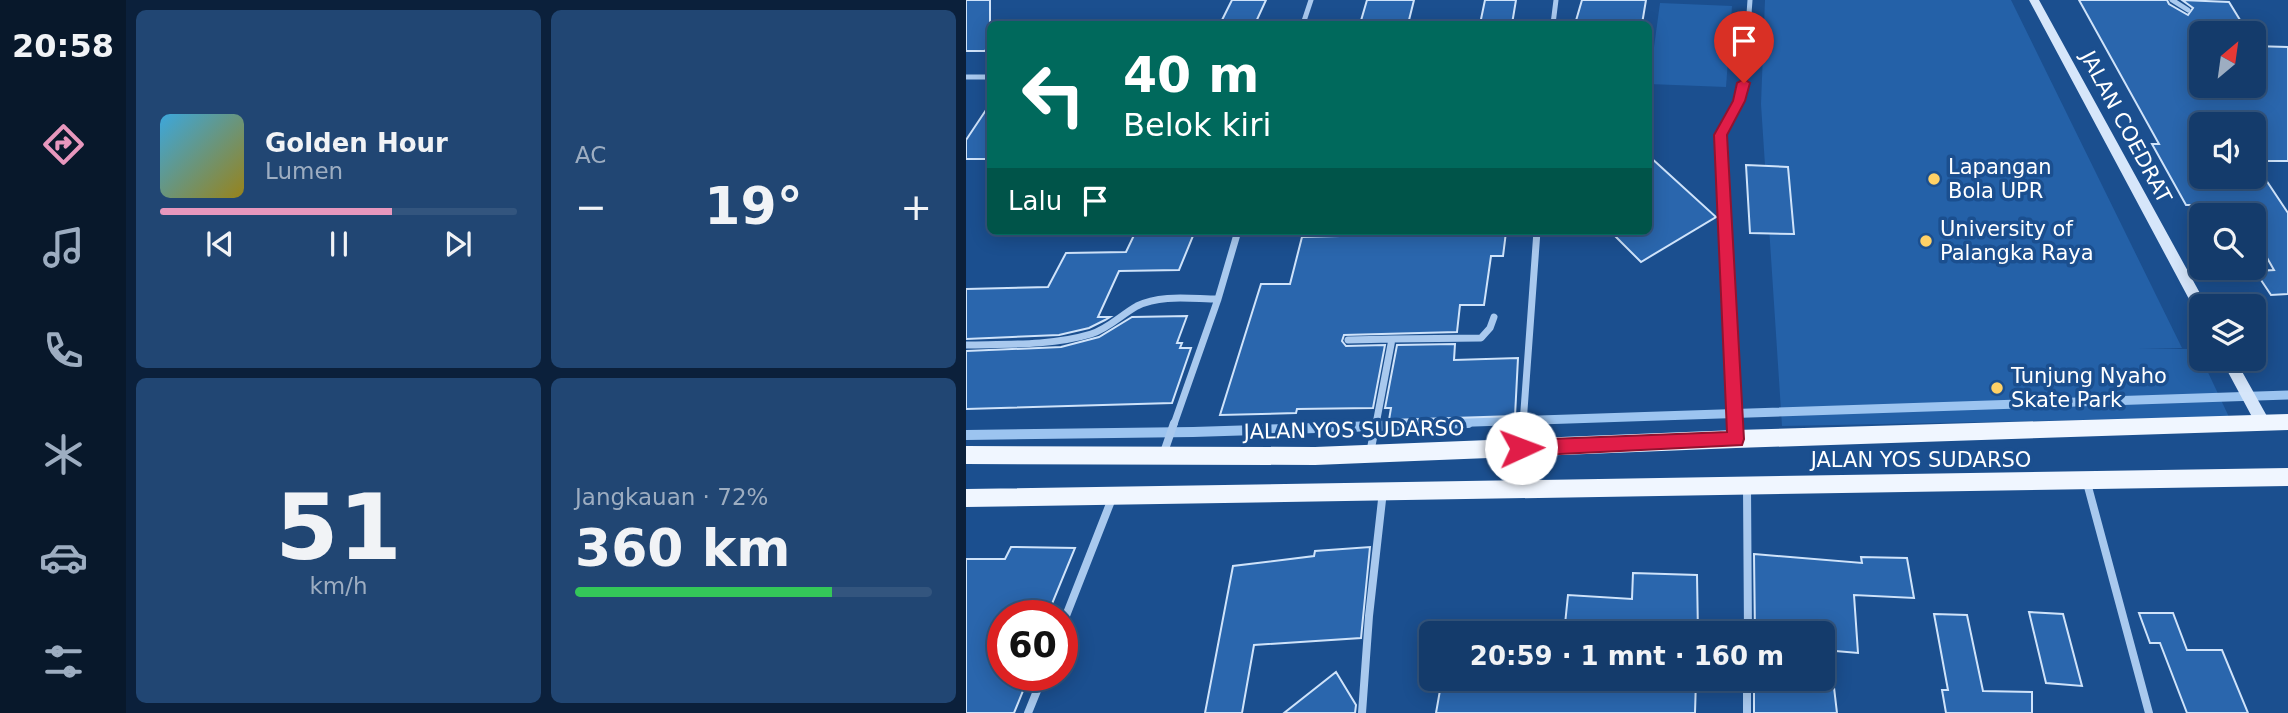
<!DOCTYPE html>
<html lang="id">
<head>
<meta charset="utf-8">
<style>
  :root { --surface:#143b6b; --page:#214673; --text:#f1f3f6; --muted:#9dadc1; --line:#33557e; --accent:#e797bd }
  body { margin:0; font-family:"DejaVu Sans",sans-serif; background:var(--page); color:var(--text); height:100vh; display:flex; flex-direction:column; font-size:26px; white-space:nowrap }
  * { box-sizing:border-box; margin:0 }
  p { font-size:23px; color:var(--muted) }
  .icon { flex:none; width:38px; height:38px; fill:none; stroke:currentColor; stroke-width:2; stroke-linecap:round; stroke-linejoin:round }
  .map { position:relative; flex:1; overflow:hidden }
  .sheet { display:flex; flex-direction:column; gap:10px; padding:10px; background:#0b203b; width:840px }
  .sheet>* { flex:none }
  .guide { position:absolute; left:21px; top:21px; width:665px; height:214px; border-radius:10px; box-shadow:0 4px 18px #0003,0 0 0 2px var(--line); background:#00695c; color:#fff; overflow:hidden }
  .needle { width:46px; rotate:29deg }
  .tools { position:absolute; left:1223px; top:21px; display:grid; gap:14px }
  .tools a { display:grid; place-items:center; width:77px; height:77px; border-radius:10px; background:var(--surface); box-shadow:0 4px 18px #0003,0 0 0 2px var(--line); font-size:35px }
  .speed { position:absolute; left:21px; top:600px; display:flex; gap:14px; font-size:35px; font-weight:700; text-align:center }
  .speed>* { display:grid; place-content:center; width:91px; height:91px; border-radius:50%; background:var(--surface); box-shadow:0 4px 18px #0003,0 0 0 2px var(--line); line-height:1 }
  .speed .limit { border:10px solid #d22; background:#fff; color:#111 }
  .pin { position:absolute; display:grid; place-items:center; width:60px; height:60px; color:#fff; margin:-72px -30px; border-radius:50% 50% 50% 0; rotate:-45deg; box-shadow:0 0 7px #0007 }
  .pin .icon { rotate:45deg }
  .me { position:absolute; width:77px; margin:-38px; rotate:88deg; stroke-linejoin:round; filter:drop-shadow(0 0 5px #0008) }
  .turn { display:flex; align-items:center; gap:24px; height:147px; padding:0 21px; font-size:32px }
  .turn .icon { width:91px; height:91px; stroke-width:2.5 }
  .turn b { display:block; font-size:49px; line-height:60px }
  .then { display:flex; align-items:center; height:66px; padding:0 21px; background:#0003; gap:14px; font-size:26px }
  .big { font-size:52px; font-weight:800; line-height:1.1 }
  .sheet .tile { flex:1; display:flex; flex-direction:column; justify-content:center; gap:10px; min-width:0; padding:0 24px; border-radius:10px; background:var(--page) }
  .sheet .dial { align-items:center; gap:0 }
  .dial b { font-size:91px; line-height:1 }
  .song { display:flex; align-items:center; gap:21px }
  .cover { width:84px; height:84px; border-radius:10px; background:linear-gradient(135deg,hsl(200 70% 55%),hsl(50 70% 35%)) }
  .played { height:7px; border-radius:4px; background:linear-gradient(90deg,var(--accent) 65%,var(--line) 65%) }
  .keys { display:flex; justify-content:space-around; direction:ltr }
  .heat { display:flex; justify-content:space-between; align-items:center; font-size:38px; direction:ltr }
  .charge { height:10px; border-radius:5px; background:linear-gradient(90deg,#34c759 72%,var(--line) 0) }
  .sheet .tiles { flex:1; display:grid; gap:10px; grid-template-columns:repeat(2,1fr) }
  .trip { position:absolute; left:453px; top:621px; width:416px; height:70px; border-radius:10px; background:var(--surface); box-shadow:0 4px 18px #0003,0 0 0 2px var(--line); font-weight:800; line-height:70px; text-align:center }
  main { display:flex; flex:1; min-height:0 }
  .dock { display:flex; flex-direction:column; width:126px; justify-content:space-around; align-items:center; background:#08182b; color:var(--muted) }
  .dock .icon { width:49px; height:49px }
  .dock .current { color:var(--accent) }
  .dock b { font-size:32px; color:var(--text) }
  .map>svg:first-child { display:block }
</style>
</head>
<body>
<main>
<nav class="dock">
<b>20:58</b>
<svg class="icon current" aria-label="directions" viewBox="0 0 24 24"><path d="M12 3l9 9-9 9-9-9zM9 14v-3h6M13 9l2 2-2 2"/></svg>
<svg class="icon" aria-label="music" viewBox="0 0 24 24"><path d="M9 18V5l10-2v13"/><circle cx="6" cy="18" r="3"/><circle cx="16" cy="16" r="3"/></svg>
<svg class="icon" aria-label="phone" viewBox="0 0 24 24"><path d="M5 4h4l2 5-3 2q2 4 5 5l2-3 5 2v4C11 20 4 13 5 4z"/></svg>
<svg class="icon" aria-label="climate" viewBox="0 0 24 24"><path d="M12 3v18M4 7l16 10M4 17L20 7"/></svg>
<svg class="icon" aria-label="car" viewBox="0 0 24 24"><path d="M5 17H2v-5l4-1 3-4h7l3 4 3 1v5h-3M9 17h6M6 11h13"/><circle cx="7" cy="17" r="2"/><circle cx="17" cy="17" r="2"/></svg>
<svg class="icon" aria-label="filters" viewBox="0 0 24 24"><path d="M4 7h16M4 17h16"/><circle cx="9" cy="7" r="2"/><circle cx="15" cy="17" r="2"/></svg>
</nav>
<section class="sheet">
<div class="tiles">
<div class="tile">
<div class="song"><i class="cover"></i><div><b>Golden Hour</b><p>Lumen</p></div></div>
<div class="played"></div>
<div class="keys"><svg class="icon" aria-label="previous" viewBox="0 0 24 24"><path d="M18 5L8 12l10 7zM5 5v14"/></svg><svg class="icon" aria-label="pause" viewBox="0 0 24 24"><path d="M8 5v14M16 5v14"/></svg><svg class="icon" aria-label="next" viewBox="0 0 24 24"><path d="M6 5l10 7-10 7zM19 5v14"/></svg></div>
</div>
<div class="tile"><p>AC</p>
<div class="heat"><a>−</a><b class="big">19°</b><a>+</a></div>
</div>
<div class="tile dial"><b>51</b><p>km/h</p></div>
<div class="tile"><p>Jangkauan · 72%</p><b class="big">360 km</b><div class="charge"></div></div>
</div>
</section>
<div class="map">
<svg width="1322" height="713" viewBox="0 0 1322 713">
  <rect width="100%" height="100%" fill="#1b4f8f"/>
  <path fill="#2461a8" d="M799 0H1045L1216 348 1173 349H1231L1263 417 816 426 795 104Z
    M694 3 766 6 760 87 683 84Z"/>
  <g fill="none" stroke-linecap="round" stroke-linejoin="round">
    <path stroke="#9cc4f0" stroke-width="9" d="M450 424 1322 395"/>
    <path stroke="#9cc4f0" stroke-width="10" d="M0 435 227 432 502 423"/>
  </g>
  <path fill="#2a66ad" stroke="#cfe3fa" stroke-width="2" d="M0 0H24V43L19 51H0Z
    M266 0H300L289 24H254Z
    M401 0H448L442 24H394Z
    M519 0H550L546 24H514Z
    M616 0H680L676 24H609Z
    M1113 0H1201L1203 4 1222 15 1227 8 1216 0 1263 2 1282 33H1236V86H1288V46L1322 47V161H1288V124H1236V177H1298L1322 213V294L1305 295 1289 271 1308 270 1288 235V215H1277L1271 205H1220L1186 144H1193Z
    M24 104V159H0V140Z
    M683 156 750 217 675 262 644 231H682Z
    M780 165 822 167 828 234 784 233Z
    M170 231H229L213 270 153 271 132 317H144L139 320 123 328 93 335 0 339V289L82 287 100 253 160 252Z
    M450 231 540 232 537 256H525L518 305H494L491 332 378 335 376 341 380 346 419 345 407 408 331 409 330 413 254 415 295 284H324L336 237 449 234Z
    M221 316 211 343H216L214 348H225L206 403 0 409V351L95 347 133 337 166 317Z
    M489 344 488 360 552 358 549 416 423 420 425 408H419L431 345Z
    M45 547 109 548 81 616H37V676H63L48 713H0V559H39Z
    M404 547 395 638 288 645 276 713H239L267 566 348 556 349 551Z
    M788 554 896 563 895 557 941 558 948 598 888 595 892 653 858 650V634H789Z
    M667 573 731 575 732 634H598L602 595 666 599Z
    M1063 612 1097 614 1116 686 1080 683Z
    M1173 613H1207L1221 650H1256L1282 713H1221L1194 643H1184Z
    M968 614 1001 615 1017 691 1066 692V713H980L976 690H982Z
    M370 672 390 705 389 713H318Z
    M476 679H730L729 713H470Z
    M788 679H867L871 713H788Z"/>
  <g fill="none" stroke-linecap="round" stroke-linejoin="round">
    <path stroke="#a9c9ee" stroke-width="5" d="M1206 0 1222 10
      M337 24 345 0
      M587 24 590 0
      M0 77H24
      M757 190 754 135 773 101 778 83 784 0"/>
    <path stroke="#a9c9ee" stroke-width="7" d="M757 189 769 424
      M382 340 426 339
      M0 345C41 344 85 346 125 334 142 329 155 315 171 306 195 294 226 299 252 299
      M208 424 252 299 272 231
      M410 424 426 339 515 338 524 328 528 317
      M557 424 571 231"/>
    <path stroke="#a9c9ee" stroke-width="8" d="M769 423 770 438
      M555 447 557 423
      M404 453 410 423
      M197 455 208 423
      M1121 483 1183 713
      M781 487 782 634
      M96 626 147 496
      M781 679V713
      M62 713 77 676
      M396 713 403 616 417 491"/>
    <path fill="#d6e6fa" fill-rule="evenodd" d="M1063 0H1073L1241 306H1236V315L1231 314Z
      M1255 359H1269L1302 418 1304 423 1302 428 1297 430 1292 428Z"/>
    <path fill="#f0f6ff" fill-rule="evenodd" d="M1322 414V430L770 448 349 465 0 464V446L349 447 770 430Z
      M1322 468V486L0 507V489Z"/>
  </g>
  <path fill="#e11d48" stroke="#92132f" stroke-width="2" d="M778 79 784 83 779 101 761 135 778 439 776 445 555 456 549 454 547 448 549 442 555 440 761 432 748 135 767 101 771 83Z"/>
  <g fill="#ffd166" stroke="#1b4f8f" stroke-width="2.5">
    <circle cx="968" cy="179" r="7"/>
    <circle cx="960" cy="241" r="7"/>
    <circle cx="1031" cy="388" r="7"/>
  </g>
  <g text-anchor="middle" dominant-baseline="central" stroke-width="7" stroke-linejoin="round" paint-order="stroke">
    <g font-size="21" fill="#fff" stroke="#1b4f8f">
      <text transform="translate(1160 127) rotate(62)">JALAN COEDRAT</text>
      <text transform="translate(388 430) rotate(-1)">JALAN YOS SUDARSO</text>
      <text x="955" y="460">JALAN YOS SUDARSO</text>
    </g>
    <g font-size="21" fill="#fff" stroke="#1b4f8f" text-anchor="start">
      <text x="982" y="167">Lapangan<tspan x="982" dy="24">Bola UPR</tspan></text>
      <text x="974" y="229">University of<tspan x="974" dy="24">Palangka Raya</tspan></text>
      <text x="1045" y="376">Tunjung Nyaho<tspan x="1045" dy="24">Skate Park</tspan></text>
    </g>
  </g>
</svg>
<div class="tools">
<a><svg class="needle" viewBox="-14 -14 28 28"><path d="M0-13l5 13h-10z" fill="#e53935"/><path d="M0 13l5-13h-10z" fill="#9dadc1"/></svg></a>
<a><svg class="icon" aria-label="sound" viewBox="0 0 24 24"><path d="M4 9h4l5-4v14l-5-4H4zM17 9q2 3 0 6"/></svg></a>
<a><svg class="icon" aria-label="search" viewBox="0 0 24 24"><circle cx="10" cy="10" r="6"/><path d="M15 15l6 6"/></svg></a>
<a><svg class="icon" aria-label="layers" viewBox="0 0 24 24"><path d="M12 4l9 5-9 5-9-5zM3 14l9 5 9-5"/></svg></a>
</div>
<div class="speed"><div class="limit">60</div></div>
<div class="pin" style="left:778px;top:83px;background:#d93025"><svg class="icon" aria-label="arrive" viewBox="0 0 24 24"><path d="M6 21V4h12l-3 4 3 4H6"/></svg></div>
<svg class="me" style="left:555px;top:448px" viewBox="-20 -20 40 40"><circle r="19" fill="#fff"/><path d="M0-13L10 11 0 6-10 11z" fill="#e11d48"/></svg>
<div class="trip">20:59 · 1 mnt · 160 m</div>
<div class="guide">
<div class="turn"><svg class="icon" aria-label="left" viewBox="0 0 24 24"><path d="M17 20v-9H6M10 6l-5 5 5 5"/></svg><div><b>40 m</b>Belok kiri</div></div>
<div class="then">Lalu<svg class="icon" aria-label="arrive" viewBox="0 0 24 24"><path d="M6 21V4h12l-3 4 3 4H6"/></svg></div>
</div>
</div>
</main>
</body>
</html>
